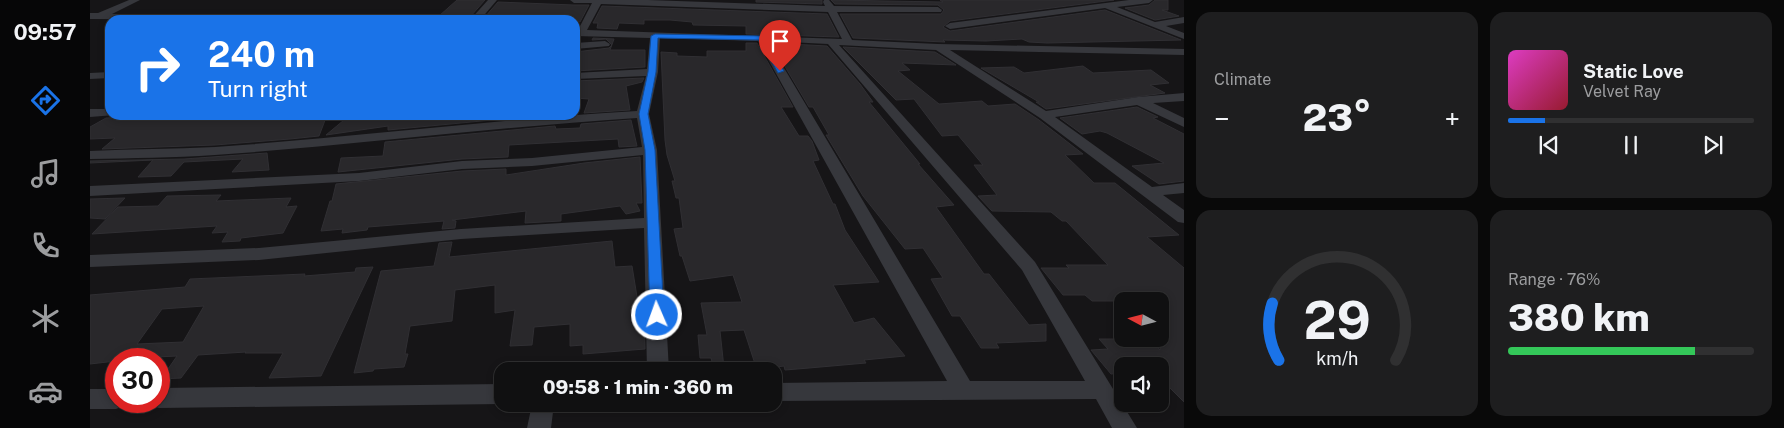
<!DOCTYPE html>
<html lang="en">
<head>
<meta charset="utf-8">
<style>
  :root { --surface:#101011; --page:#1e1e1f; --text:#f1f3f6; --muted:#9c9d9f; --line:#303031; --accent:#1a73e8 }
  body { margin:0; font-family:"Public Sans",sans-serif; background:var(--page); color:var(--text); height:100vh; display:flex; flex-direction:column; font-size:19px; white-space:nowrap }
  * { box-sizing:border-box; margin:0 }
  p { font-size:16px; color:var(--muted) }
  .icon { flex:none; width:28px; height:28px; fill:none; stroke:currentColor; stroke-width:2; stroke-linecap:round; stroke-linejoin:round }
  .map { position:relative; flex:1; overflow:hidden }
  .sheet { display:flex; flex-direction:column; gap:12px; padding:12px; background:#090909; width:600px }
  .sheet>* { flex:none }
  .top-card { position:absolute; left:15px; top:15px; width:475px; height:105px; border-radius:15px; box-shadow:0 2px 8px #0003,0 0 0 1px var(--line); background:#1a73e8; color:#fff; overflow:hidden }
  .needle { width:32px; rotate:277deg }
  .buttons { position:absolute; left:1024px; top:292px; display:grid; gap:10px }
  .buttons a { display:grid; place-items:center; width:55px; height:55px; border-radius:10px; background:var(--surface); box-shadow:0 2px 8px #0003,0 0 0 1px var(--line); font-size:25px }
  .speed { position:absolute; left:15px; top:348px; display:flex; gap:10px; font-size:25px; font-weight:700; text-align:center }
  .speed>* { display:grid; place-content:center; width:65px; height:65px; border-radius:50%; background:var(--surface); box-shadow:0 2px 8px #0003,0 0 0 1px var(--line); line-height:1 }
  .speed .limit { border:8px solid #d22; background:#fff; color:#111 }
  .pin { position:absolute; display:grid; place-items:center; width:42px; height:42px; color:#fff; margin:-51px -21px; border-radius:50% 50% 50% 0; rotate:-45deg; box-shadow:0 0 5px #0007 }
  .pin .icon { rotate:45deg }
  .me { position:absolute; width:55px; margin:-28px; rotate:358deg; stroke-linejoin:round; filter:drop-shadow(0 0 4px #0008) }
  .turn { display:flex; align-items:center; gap:18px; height:105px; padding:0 20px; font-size:22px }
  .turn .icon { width:65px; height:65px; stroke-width:2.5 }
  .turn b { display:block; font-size:35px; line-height:42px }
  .big { font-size:38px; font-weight:800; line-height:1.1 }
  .sheet .tile { flex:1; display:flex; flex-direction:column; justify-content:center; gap:8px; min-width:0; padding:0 18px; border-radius:15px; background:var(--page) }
  .sheet .dial { align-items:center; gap:0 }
  .dial svg { height:130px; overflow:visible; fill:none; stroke:var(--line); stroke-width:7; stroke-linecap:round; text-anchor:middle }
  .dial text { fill:var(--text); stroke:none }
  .song { display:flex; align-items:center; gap:15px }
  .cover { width:60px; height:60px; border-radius:8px; background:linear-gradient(135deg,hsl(310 70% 55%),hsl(350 70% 35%)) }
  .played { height:5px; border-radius:2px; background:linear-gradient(90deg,var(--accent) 15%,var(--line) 15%) }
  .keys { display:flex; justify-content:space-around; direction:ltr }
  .heat { display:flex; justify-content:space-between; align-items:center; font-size:28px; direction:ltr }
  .charge { height:8px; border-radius:4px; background:linear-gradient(90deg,#34c759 76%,var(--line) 0) }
  .sheet .tiles { flex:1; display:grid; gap:12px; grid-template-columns:repeat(2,1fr) }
  .trip { position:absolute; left:404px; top:362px; width:288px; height:50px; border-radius:15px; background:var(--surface); box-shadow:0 2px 8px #0003,0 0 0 1px var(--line); font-weight:800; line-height:50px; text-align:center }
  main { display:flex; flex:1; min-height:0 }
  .tabs { display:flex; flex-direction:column; width:90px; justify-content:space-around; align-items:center; background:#060607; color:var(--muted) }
  .tabs .icon { width:35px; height:35px }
  .tabs .selected { color:var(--accent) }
  .tabs b { font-size:22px; color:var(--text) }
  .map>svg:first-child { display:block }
</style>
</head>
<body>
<main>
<nav class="tabs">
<b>09:57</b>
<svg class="icon selected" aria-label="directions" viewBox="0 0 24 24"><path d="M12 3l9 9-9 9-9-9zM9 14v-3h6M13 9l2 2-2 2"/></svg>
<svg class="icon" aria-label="music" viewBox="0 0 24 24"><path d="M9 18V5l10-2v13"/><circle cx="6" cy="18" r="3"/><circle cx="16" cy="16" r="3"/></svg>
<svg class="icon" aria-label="phone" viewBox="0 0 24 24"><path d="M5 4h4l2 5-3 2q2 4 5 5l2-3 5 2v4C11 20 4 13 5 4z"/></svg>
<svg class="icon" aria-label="climate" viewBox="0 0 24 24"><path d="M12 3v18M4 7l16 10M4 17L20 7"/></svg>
<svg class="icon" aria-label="car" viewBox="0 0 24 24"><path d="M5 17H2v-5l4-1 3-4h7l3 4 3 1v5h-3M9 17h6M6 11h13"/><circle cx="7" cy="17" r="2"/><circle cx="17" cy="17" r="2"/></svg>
</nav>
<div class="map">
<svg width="1094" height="428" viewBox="0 0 1094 428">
  <rect width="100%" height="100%" fill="#161517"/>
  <path fill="#29282b" stroke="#302f33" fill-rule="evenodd" d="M367 0H395L380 17 349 16Z
    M666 0H732V4L666 2Z
    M741 0 853 2 850 0H1024L860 21 853 27 860 31 1015 10 1091 40 957 43 939 42 932 39 896 41 853 40 855 42 763 38 750 14H851L854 10 848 5 745 4Z
    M1065 0H1078V10H1072L1089 16 1065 20 1035 8 1059 5Z
    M408 2 484 5H499L490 22H485V20L395 17Z
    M512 6 737 14 749 37 656 34V26L603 25 602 22 580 20H554V24L529 23 527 29 507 28 508 23H503Z
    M503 38 524 39 520 50H555V67L485 71V52L519 48 522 45 516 39 502 40Z
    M656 43H667L703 107H691L709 136H718L722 141 729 160 723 161 743 204H745L755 230 789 282 743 285 764 323 784 318 815 356 774 360 776 363 719 368 695 370 694 366 667 370 654 330 630 331 634 368 624 369 621 358H610L608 335H617L611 303 652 302 643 275 600 281 592 256H590L584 229 593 228 589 198H586L582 181H585L577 155 575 140 571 52 587 53V56L617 57V51H656Z
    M681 43 737 46 770 84 783 102H779L830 164H828L864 205 846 207 894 274H899L939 325 956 324V341L906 343 909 348H891L870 316H862L841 279 853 278 833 248 815 249 773 196 736 135H739L723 107H719Z
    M753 47 845 52 866 65 812 63 820 70 808 71 849 104 892 101 898 106 925 104 949 120 993 154 975 155 1004 183H1025L1089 235 1057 237 1094 268V402L1070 378V366H1032V373L1021 374 1001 350 1018 349 1009 339H1058L1070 350V301H1002L995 295H973L951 268H979L976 265H1018L976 221H972L961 212 902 211 888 196 907 195 884 165H893L868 135 852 136 824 99 806 100Z
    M993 66 1003 73 1061 70 1079 83 1060 85 1075 93 956 109 946 102H949L891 68 924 67 934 73Z
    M554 78 552 82 536 86 540 110 494 113 499 99 485 98V81Z
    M1047 107 1068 117 1063 118 1094 134V181L1069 184 1042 166 1074 163 1017 133 1010 131 992 134 970 118Z
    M91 115H183L180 118 237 115 229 136 200 139 125 145 12 149 25 138 0 139V127L16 118Z
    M260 115H423V118L298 130V126L236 135Z
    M541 120 547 146 529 147 528 139 419 145 418 157 372 159 248 172 251 158 293 156 295 142 465 126 466 129 490 128 491 124Z
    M177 153 179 170 142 172 153 159 94 162 81 176 48 177 63 160 0 163V161L94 159Z
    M550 157 552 203H546L550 211 536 214 530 206 471 214V221L435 223 436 211 362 220 366 221 365 228 352 229 354 221 278 227 277 230 252 233 253 229 231 231 240 201H242L246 184 372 171 416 169V175L494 163Z
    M131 195 126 201 201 198 196 207 207 206 193 233 151 238 150 241 132 242 138 232 122 233 127 226 2 234 28 207 68 206 77 196Z
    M35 198 15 219 0 218V199Z
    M522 241 525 267 542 266 548 303 554 302 555 349 493 354V345L480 346V324L444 327 442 345 420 346 425 310 405 313V285L365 290 362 321 320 326 315 354H318L314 367 284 369 283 371 264 373 291 271 344 266 349 243 362 242 359 257Z
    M283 267 231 376 179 378 193 353H155L156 352 108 355 91 378 71 379 87 356 26 359V361L0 364V295L95 287 100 279 215 274 214 276 265 272 266 268ZM114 306 93 342 47 344 72 309Z"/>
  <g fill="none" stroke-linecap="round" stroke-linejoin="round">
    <path fill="#36373c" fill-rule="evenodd" d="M39 0H50L22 14 146 17 151 20 0 19V13H8Z
      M398 0H407L390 20H380Z
      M480 0H558L735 6 733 2 734 0H739L744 6 848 7 852 10 851 12H747L762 40 848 44 1094 49V55L860 50 956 111 1048 97 1094 93V101L1063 103 1094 118V127L1047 105 965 117 1062 187 1094 183V193L1073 195 1094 210V223L1088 222 950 118 846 50 749 45 945 262 1047 428H1022L1006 399 682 401V383L857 381 668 41 570 38 568 72 559 114 567 150 579 371H557L554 228 371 239 169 260 0 267V255L169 248 371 229 554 218 553 155 442 166 372 169 269 181 0 196V186L269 173 372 161 442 158 552 147 547 118C406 127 266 145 125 155 83 158 42 158 0 159V151C42 149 84 149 125 147 266 137 407 119 547 111L556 76 485 79V73L557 69 560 38 485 36V30H488L502 3H484ZM511 4 738 12 752 39 497 30ZM678 41 738 44 932 270 995 381H880Z
      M1039 0H1063L1059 3 1027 7 1065 22 1094 17V23L1076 26 1094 33V39L1015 8 860 29 855 26 860 23Z
      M515 41 520 44 519 46 485 49V43Z
      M20 72V78L0 79V73Z
      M0 109H20V115H25L0 117Z
      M412 384V404L69 408 61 405 59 401H69V388Z
      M0 389H26V401H36L34 406 26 409H0Z
      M442 404H464L461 428H437Z"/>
  </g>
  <path fill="#1a73e8" stroke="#114b97" d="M565 34 673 36 694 71 688 73 669 40 568 38 566 72 558 114 565 150 574 315 572 319H562L560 315 555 150 549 114 558 72 561 36Z"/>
</svg>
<div class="buttons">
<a><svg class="needle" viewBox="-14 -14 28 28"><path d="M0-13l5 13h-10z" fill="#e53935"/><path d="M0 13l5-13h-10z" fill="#9c9d9f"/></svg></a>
<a><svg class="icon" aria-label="sound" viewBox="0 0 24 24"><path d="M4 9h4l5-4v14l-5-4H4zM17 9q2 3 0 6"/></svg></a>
</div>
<div class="speed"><div class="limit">30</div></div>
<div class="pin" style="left:690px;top:71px;background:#d93025"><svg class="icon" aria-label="arrive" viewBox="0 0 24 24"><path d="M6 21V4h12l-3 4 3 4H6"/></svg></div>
<svg class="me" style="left:567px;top:315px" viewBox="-20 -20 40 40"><circle r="17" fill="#1a73e8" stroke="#fff" stroke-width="3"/><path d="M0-11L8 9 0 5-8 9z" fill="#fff"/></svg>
<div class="trip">09:58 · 1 min · 360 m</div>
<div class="top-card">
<div class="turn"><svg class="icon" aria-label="right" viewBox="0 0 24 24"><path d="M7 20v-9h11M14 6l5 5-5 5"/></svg><div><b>240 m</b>Turn right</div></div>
</div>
</div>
<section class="sheet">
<div class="tiles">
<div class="tile"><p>Climate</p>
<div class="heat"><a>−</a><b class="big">23°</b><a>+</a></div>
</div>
<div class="tile">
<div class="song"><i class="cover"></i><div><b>Static Love</b><p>Velvet Ray</p></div></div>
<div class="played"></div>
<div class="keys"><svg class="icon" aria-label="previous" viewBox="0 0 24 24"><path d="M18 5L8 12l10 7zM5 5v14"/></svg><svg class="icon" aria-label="pause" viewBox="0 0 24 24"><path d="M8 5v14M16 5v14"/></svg><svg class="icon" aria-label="next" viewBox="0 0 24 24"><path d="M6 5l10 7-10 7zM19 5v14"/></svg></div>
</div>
<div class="tile dial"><svg viewBox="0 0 100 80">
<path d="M14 69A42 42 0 1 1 86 69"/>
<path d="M14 69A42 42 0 0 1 10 34" stroke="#1a73e8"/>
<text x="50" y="56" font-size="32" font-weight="700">29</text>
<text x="50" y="72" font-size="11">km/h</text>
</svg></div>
<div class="tile"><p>Range · 76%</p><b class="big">380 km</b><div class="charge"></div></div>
</div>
</section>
</main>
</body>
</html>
